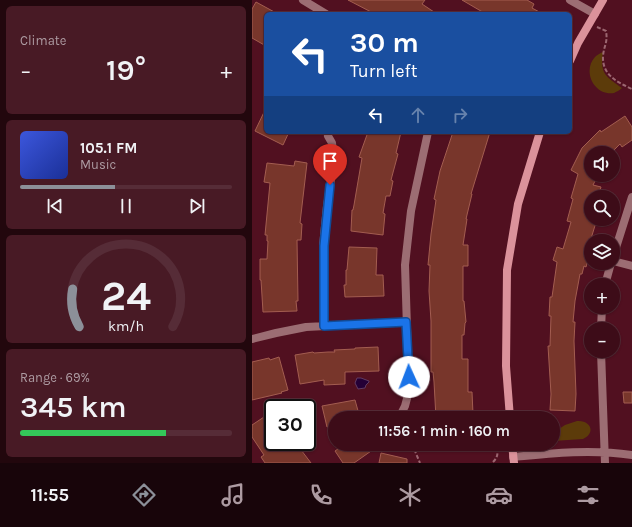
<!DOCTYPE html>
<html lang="en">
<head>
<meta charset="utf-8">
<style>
  :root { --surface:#3d0c18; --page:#481a25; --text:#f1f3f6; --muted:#ad9ba2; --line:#562c37; --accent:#8c9099 }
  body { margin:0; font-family:Karla,sans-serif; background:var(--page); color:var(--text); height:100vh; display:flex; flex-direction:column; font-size:15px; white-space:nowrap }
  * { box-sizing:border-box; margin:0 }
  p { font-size:13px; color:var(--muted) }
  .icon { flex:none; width:22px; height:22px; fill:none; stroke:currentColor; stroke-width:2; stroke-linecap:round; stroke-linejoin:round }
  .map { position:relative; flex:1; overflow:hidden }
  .side { display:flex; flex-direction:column; gap:6px; padding:6px; background:#22070d; width:252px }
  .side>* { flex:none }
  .banner { position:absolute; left:12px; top:12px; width:308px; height:122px; border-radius:6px; box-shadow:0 1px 3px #0004,0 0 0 1px var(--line); background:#1a4fa0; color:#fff; overflow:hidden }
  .tools { position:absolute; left:332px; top:146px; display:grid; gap:8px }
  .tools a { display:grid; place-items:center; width:36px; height:36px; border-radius:50%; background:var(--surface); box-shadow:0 1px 3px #0004,0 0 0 1px var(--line); font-size:20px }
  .speed { position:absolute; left:12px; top:399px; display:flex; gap:8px; font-size:20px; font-weight:700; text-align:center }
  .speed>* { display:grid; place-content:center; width:52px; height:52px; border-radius:50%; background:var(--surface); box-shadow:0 1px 3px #0004,0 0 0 1px var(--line); line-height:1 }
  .speed .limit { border:2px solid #111; border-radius:6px; background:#fff; color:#111 }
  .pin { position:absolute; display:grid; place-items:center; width:34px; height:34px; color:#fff; margin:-41px -17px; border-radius:50% 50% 50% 0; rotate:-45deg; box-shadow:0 0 4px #0007 }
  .pin .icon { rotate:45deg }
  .me { position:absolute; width:44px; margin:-22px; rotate:358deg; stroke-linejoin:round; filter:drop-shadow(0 0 3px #0008) }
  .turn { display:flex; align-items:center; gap:14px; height:84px; padding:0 20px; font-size:18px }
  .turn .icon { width:52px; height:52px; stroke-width:2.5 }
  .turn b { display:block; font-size:28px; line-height:34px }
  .lanes { display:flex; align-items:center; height:38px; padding:0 20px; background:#0003; justify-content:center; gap:20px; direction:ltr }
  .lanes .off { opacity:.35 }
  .big { font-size:30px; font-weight:600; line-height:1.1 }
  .side .card { flex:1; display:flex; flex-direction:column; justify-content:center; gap:6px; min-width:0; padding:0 14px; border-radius:6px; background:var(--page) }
  .side .dial { align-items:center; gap:0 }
  .dial svg { height:104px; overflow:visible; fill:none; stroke:var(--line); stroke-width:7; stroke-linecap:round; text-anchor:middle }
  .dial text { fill:var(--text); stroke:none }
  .song { display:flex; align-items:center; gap:12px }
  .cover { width:48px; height:48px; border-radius:6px; background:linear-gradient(135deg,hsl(230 70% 55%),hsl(230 70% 35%)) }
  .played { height:4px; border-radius:2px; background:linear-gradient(90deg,var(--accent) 45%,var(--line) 45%) }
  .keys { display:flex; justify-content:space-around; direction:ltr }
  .heat { display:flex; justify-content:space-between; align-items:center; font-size:22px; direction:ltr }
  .charge { height:6px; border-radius:3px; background:linear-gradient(90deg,#34c759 69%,var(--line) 0) }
  .trip { position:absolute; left:76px; top:411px; width:232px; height:40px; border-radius:20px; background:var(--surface); box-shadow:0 1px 3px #0004,0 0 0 1px var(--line); font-weight:600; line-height:40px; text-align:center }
  .tab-bar { display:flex; height:64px; justify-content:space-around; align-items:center; background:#18050a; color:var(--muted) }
  .tab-bar .icon { width:28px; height:28px }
  .tab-bar .selected { color:var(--accent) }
  .tab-bar b { font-size:18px; color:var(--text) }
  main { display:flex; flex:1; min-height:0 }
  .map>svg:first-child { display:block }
</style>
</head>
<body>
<main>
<section class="side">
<div class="card"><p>Climate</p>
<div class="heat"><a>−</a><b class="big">19°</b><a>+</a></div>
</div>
<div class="card">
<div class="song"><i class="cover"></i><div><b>105.1 FM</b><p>Music</p></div></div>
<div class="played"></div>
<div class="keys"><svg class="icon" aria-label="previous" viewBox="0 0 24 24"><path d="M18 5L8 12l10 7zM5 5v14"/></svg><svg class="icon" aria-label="pause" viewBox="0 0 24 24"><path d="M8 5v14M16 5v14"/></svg><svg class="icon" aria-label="next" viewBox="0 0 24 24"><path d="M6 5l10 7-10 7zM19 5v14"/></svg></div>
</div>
<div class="card dial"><svg viewBox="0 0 100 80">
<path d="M14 69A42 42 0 1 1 86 69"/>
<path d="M14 69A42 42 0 0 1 9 40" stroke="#8c9099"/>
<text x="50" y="56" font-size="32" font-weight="700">24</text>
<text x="50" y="72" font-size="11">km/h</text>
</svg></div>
<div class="card"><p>Range · 69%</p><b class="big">345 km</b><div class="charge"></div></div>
</section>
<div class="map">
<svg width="380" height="463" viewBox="0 0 380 463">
  <rect width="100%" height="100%" fill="#511020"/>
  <path fill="#5c3b0a" d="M351 52C348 74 353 76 370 88 368 90 364 92 362 93 342 96 330 71 343 57 345 55 348 53 351 52Z
    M325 421C339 420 344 433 331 439L301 441V433L313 425Z"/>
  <path fill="#240036" stroke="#613b62" d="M105 378H109L117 381V382L114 385 113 388 106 389 103 383Z"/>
  <path fill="#78362b" stroke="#a35d50" d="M96 0H173L170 4 185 14H123Z
    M210 0H275L282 4 280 8 291 14H234Z
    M4 2 26 14H14V46L0 38V9Z
    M14 108V132H37L31 145 3 131Z
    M373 116 380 127V140L370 147 368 144 359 153H339V175H346L341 185 349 187 346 197H339V219H345L334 255 337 256 334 267 332 266 330 274H328L323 301 321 322H323L322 341 324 394 323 411 298 410 299 394 296 346H298L299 316H297L298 297H300L305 262 301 260 305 247 311 249 319 222 315 221 321 199 319 198 326 174 319 170 330 148 348 130 349 132Z
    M116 132H149L144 153 146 154 139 180 141 181 138 196H134L131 213 133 214 131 235 99 231 100 210H101L102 205 110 158 107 157Z
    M201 132H238L219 194H220L214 219H215L211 245H216V266H211V301H212L214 322 213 323 212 335H210V359H216V392H220L221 414H218V418H184L182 382 181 372H179V321L177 291 178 265H176L179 234 184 200 182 199 188 171Z
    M43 161 55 163 48 223 50 224 49 240H45L46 301H44L45 311 11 312 9 280H8V259H15L16 241H15V235H13L18 183 12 182 15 163 42 166Z
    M97 247 125 248 124 275H131L132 296 93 297 92 285H94V270H95Z
    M126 347 127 371 93 372V384L72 385V380L48 384 43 355 61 352 62 353 76 352H83L82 350 103 349V348Z
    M27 357 36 390 29 392 30 393 0 400V362L17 358 18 360Z
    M371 392H380V403H372Z
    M103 400 108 418H83V426L75 427 70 406Z
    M21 411V442H43L59 463H13L9 457 12 455 0 437V425Z
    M93 444H118L122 449 102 463H91L83 451Z
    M129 453 155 459V463H127Z"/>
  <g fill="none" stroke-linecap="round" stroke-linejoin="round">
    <path stroke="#9c6771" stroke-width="2" stroke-dasharray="4 2" stroke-linecap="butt" d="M345 27 354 31C356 43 352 45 351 56 350 75 365 82 380 89
      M160 444 168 463
      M241 462C246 457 246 453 245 447L251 446"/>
    <path stroke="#9c6d73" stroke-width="8" d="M51 0 74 14
      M318 0 343 14
      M361 257 380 197
      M361 261 380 266
      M353 285 359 263
      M72 326 71 246 75 206 82 159 80 143 76 136
      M349 329 350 307
      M0 339 24 333 54 327 154 322
      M349 351 353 463
      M147 418 153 406 157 391 153 265 159 211 176 132
      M261 457C301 453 340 449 380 455"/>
    <path stroke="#db929b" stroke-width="8" d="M318 61 326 43 351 0
      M258 418 254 366 255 270 266 204 288 132
      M260 444 262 463"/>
  </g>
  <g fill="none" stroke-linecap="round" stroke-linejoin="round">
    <defs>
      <path id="route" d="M78 185 72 246V326L154 322 157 377"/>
    </defs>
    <use href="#route" stroke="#114b97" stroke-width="10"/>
    <use href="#route" stroke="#1a73e8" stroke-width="7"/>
  </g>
</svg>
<div class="tools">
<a><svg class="icon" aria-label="sound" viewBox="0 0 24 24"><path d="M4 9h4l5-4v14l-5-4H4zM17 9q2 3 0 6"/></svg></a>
<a><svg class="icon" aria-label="search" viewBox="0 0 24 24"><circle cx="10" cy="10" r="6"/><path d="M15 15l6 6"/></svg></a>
<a><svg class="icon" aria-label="layers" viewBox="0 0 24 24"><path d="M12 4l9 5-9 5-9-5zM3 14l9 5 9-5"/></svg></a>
<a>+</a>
<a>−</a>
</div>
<div class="speed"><div class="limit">30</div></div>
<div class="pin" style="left:78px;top:185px;background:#d93025"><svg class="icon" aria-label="arrive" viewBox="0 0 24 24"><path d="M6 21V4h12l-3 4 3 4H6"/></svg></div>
<svg class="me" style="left:157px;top:377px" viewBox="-20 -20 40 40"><circle r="19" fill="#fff"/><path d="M0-13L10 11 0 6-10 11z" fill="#1a73e8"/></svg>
<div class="trip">11:56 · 1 min · 160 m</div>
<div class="banner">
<div class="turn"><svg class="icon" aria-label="left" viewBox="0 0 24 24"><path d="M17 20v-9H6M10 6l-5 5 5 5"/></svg><div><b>30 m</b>Turn left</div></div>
<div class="lanes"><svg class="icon" aria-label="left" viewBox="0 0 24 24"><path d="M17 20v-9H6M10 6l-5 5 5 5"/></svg><svg class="icon off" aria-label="ahead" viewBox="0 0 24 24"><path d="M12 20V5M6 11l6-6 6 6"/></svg><svg class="icon off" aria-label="right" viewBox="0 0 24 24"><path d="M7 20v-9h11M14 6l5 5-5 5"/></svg></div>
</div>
</div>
</main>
<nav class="tab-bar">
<b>11:55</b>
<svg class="icon selected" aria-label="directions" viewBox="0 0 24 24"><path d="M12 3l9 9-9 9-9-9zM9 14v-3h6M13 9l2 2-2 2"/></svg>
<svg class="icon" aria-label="music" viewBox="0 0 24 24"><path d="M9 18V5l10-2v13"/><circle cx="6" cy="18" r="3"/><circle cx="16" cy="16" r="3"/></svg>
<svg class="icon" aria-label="phone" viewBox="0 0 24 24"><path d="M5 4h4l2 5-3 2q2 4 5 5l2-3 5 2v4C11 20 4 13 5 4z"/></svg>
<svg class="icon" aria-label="climate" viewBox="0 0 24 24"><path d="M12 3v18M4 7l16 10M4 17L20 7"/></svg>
<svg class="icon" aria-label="car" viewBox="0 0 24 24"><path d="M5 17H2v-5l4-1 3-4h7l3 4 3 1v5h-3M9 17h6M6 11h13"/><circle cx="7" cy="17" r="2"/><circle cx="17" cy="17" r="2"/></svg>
<svg class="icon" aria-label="filters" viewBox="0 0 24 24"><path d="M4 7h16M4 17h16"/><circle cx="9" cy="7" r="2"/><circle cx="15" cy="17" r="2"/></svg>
</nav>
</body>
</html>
